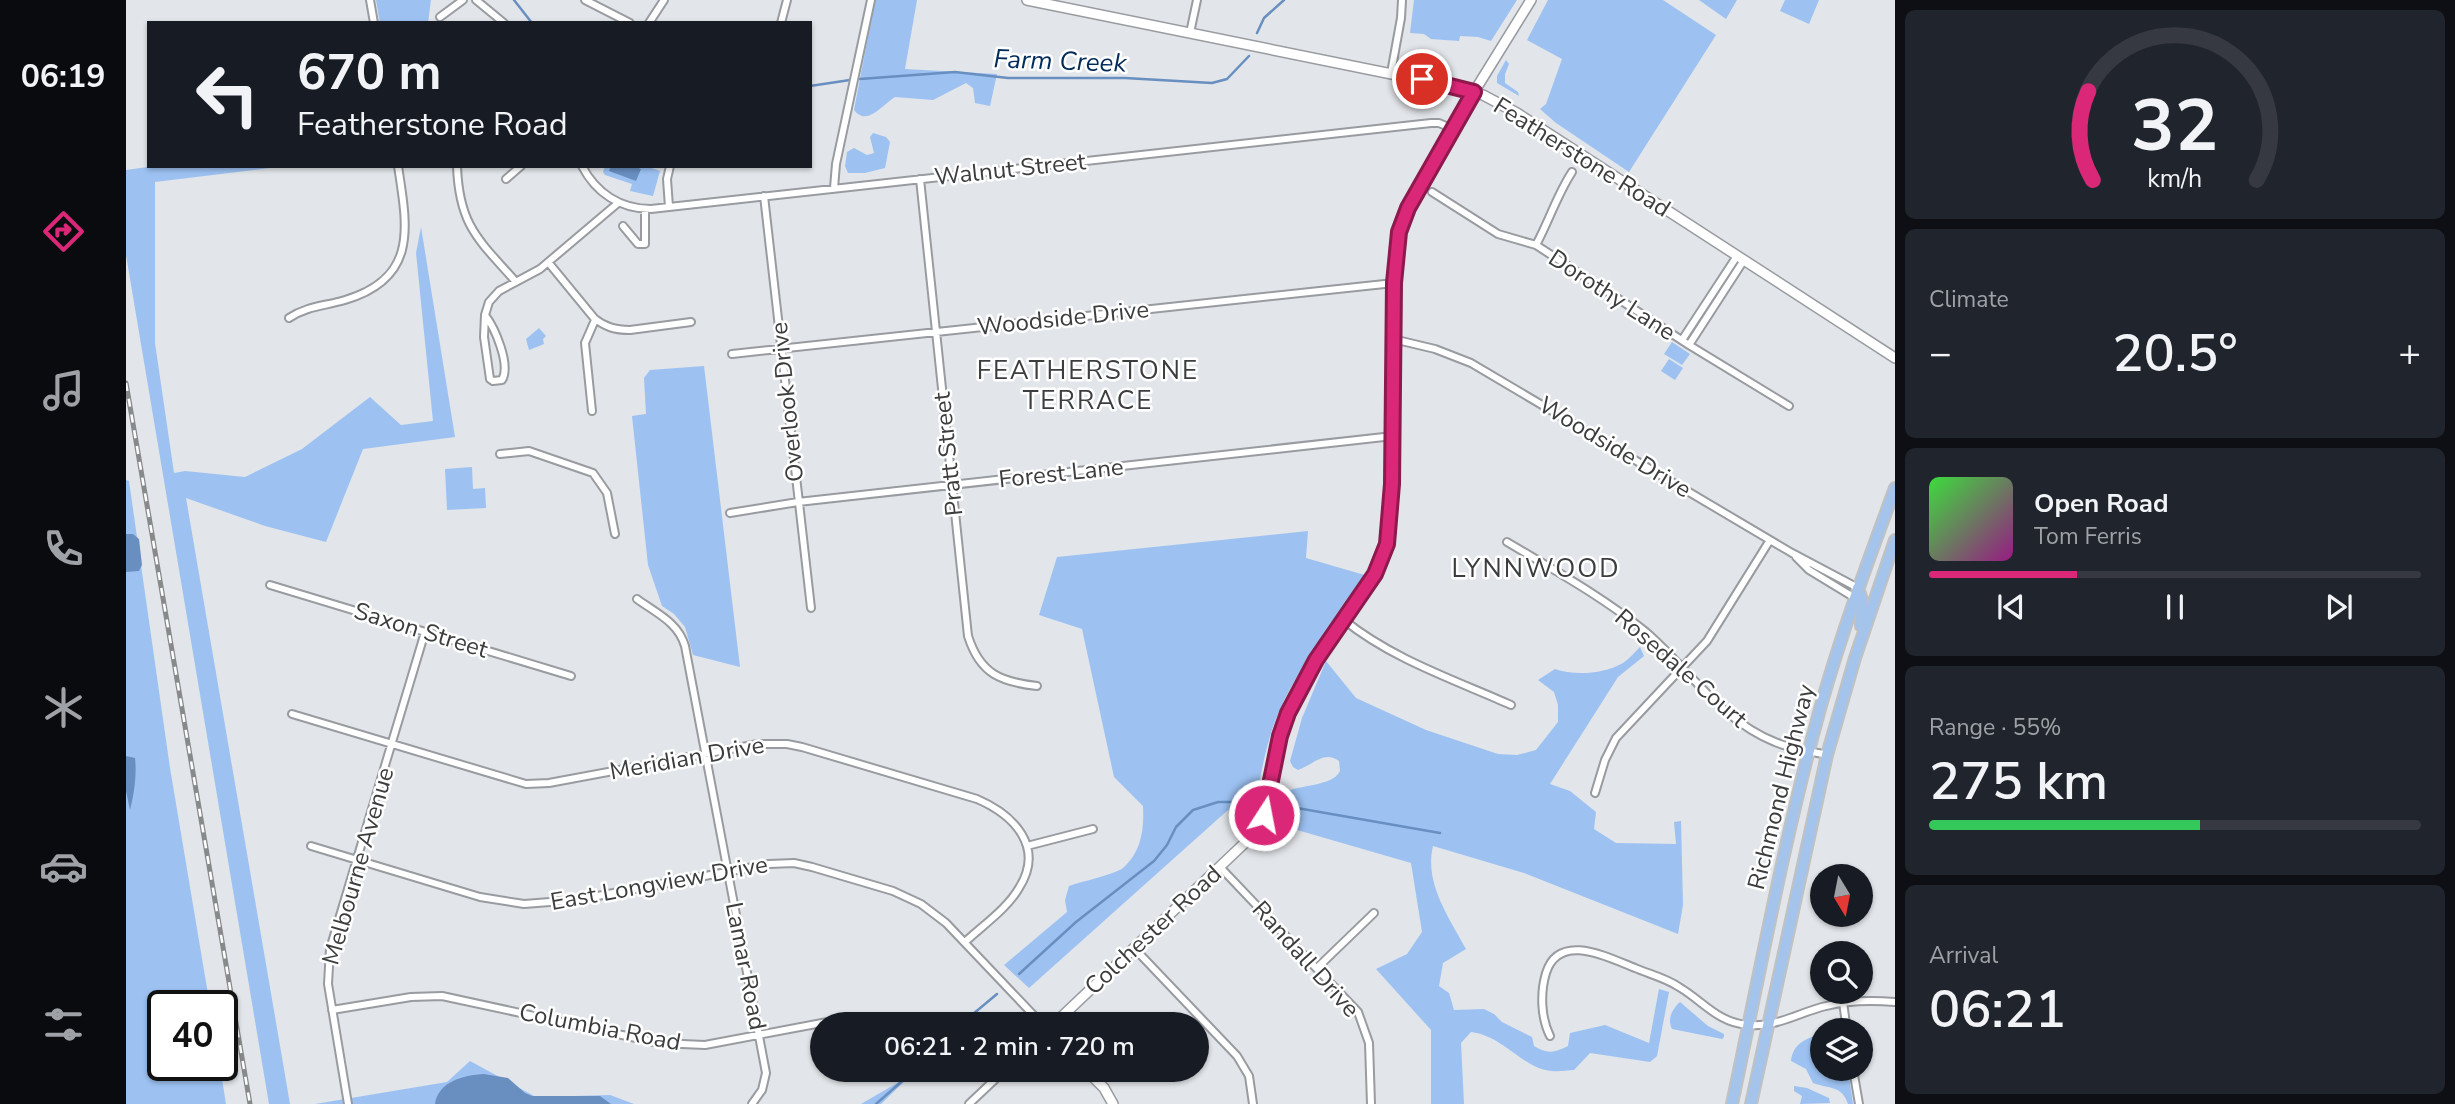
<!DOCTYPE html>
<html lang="en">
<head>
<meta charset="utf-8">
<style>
  :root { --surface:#171b24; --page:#20242c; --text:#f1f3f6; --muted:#9ea1a6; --line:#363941; --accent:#db2777 }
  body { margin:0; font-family:"Nunito Sans",sans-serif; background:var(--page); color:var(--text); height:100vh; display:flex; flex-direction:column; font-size:26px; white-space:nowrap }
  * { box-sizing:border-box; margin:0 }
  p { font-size:23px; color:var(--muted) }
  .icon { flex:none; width:38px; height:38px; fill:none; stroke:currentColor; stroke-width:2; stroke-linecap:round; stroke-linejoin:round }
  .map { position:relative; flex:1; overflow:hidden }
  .drawer { display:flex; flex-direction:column; gap:10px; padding:10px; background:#0d0f14; width:560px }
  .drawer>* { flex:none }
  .banner { position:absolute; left:21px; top:21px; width:665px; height:147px; border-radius:0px; box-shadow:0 2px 5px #0004; background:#171b24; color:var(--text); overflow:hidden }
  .needle { width:46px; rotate:170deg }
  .tools { position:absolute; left:1684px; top:864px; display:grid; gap:14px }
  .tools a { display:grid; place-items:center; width:63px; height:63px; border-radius:50%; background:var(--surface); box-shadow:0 2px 5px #0004; font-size:35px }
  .speed { position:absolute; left:21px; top:990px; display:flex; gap:14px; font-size:35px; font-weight:700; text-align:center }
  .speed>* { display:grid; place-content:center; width:91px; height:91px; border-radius:50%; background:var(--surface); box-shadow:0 2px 5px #0004; line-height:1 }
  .speed .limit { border:4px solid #111; border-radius:10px; background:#fff; color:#111 }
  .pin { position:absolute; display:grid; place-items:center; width:60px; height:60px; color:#fff; margin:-30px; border:4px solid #fff; border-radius:50%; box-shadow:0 2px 7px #0007 }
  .me { position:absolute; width:77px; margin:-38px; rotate:11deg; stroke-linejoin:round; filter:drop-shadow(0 0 5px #0008) }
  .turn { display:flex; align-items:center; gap:24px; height:147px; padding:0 35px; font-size:32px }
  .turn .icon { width:91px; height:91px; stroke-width:2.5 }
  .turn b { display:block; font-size:49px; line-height:60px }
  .big { font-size:52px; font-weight:600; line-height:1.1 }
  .drawer .tile { flex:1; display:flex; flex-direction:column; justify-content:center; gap:10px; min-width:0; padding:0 24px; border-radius:10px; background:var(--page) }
  .drawer .dial { align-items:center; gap:0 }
  .dial svg { height:182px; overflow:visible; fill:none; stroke:var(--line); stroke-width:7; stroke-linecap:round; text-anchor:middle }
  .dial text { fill:var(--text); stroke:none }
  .song { display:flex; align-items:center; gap:21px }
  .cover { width:84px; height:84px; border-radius:10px; background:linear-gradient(135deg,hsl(120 70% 55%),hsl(310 70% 35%)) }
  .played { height:7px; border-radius:4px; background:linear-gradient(90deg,var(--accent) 30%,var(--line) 30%) }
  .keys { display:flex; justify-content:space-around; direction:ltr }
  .heat { display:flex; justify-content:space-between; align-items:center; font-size:38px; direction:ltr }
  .charge { height:10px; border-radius:5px; background:linear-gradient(90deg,#34c759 55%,var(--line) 0) }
  .trip { position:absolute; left:684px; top:1012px; width:399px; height:70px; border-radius:35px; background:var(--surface); box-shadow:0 2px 5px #0004; font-weight:600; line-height:70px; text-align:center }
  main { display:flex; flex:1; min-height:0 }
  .tab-bar { display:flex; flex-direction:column; width:126px; justify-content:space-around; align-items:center; background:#090b0e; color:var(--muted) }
  .tab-bar .icon { width:49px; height:49px }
  .tab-bar .active { color:var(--accent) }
  .tab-bar b { font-size:32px; color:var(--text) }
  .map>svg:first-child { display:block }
</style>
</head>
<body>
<main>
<nav class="tab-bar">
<b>06:19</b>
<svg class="icon active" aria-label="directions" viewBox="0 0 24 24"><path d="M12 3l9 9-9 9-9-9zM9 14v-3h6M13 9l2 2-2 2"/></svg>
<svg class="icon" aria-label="music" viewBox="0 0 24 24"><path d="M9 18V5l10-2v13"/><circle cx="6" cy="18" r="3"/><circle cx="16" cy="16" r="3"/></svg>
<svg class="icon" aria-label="phone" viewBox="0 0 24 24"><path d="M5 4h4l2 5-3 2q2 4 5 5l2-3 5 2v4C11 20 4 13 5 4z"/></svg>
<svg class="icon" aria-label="climate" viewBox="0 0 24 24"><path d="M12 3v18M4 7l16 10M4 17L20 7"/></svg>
<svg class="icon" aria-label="car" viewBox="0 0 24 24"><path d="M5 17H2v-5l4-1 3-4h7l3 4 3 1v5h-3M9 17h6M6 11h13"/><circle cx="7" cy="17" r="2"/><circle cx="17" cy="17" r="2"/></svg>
<svg class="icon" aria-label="filters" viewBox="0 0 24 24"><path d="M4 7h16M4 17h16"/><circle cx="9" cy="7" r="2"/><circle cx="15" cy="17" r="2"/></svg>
</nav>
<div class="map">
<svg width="1769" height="1104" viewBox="0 0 1769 1104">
  <rect width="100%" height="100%" fill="#e2e5e9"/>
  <path fill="#9dc2f2" d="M250 0H305L302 23H254Z
    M749 0H791L779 69 871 74 864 106 849 103 847 88 840 83 807 100 769 97C756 105 741 127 728 110Z
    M1288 0H1391L1365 41 1352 37 1334 36 1333 41 1305 39 1298 34 1284 33Z
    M1422 0H1537L1590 35 1503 172 1430 123 1414 109 1420 104 1436 59 1401 40Z
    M1573 0H1611L1600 19Z
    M1659 0H1693L1683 24 1654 11Z
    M1380 60 1383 64 1379 74V83L1392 92 1393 96 1371 83V76Z
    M747 133 760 137 764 142 759 168 739 173H722L719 166 721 152 728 148 741 155 748 153 744 137Z
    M29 166H160L29 182V343L48 473 59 471 119 477 176 449 244 397 275 425 307 421 290 253 295 227 329 437 237 449 200 542 139 526 60 498 164 1104H143L0 255V170Z
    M479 166H520L534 171 527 196 504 191 506 184 479 175 477 172Z
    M413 328 420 336 417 339 418 344 403 350 400 339Z
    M1546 342 1564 354 1556 365 1538 354Z
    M1543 359 1557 368 1549 380 1535 371Z
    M578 366 614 667 567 655 559 627 548 614 536 606 522 565 506 416 520 414 518 378 524 370Z
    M346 467 347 489 359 488 360 508 321 510 319 469Z
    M0 480 3 481 44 768 84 1006H37V1066H94L100 1104H0Z
    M1182 531 1180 558 1242 576C1212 618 1177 660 1155 707 1139 741 1134 781 1127 817L1102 810 903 988 878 965 941 912 939 900 943 886C954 882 990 874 997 868 1016 851 1018 829 1017 806L988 777 956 629 913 615 931 557Z
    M1514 647 1518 656 1492 677 1424 784 1444 791 1470 812 1468 829 1490 843 1550 844 1548 822 1555 821 1557 905 1552 934 1398 873 1307 846C1298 883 1323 917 1340 949L1317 963 1313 986 1323 993 1328 1010 1358 1009 1368 1014 1376 1022 1406 1037 1408 1046C1421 1054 1428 1053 1442 1046L1444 1033 1479 1025 1523 1043 1533 989 1543 992 1531 1056 1524 1062 1464 1053 1448 1070C1441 1070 1433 1072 1426 1071 1397 1069 1378 1036 1345 1032L1335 1043 1338 1104H1305V1030L1250 969 1281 954 1296 932 1285 863 1147 823 1156 793C1174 784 1206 787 1214 771L1213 761C1198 750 1187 765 1172 770L1167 767 1164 761 1176 718 1200 661 1230 698 1300 730 1372 754 1391 755 1410 750 1432 722V705L1428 692 1412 680 1429 669C1448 676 1478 674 1497 663 1503 659 1509 652 1514 647Z
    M1554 1002 1582 1026 1598 1034V1037L1596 1039 1546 1029C1541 1019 1546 1009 1554 1002Z
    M1696 1033V1069H1722L1727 1104H1722C1716 1085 1703 1089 1687 1083L1680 1069 1665 1061C1667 1043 1680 1039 1696 1033Z
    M344 1061 410 1097 484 1095 508 1104H189L321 1082Z
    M785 1075 755 1104H735Z
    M1668 1086 1681 1088 1703 1098 1704 1103 1674 1104 1676 1096 1668 1091Z"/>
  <path fill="#698fc1" d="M485 166H507L515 169 510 181 483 171Z
    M0 534H7L13 539 16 565 13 571 0 572Z
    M0 756 9 758C11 775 8 794 4 810L0 791Z
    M358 1074 382 1078 399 1093 406 1096H474L485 1104H309C312 1082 337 1075 358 1074Z"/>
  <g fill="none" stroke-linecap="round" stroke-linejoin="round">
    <path stroke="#698fc1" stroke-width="2.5" d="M388 0 406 23
      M1131 33 1138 18 1158 0
      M734 79 829 72 882 78H999L1086 83 1101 79 1123 56
      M684 86 724 80
      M1148 804 1314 833
      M893 974 950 922 1028 861 1041 845 1050 827 1067 810 1092 802H1134
      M835 1024 871 994
      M750 1104 790 1069"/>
    <defs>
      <path id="street" d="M244 0 248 23
        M350 0 378 23
        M459 0 504 23
        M314 17 337 0
        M523 23 538 0
        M655 23 661 0
        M1064 33 1071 0
        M1265 73 1275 18 1276 0
        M331 166C333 226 353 240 390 282
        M456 166C470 193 494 209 525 209L1305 123H1313L1327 129
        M380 179 395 166
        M794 179 842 636C854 674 875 682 911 686
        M708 188 710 164 745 0
        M1306 192 1372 234 1410 245 1563 345 1663 406
        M638 196 685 608
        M543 207 541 179 544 166
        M497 226 512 244H519V209
        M1410 245C1423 221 1431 195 1446 172
        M422 262 468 318C479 327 489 330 504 330L565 322
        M359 315 363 302 373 291 414 269 492 203
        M359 315C369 328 385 365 376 380L367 381 364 379 358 337Z
        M163 318C181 306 199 306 219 300 293 278 281 226 272 166
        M1267 339 1309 349 1345 363 1666 553 1732 588
        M1556 340 1611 256
        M1563 345 1618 260
        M606 354 1268 283
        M466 411 459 343 469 320
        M374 454 403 451 467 473 481 493 489 534
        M604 513 672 502 1267 436
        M1381 542C1428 570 1477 597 1520 632 1563 669 1594 720 1649 742 1665 749 1684 751 1701 755
        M1670 557 1683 570 1729 598
        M144 585 445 676
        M511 599C530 613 552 622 559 646L640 1073 636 1090 626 1104
        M1218 620C1266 659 1329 680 1385 705
        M166 714 400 784 423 783 632 744H661L676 747 851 799C888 815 919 847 893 888 881 909 856 926 839 942
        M1469 793 1479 760 1490 738 1581 641 1644 540
        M185 846 354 897 398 904 450 900 643 864 668 863 686 867 767 891 795 904 820 923 916 1024
        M901 846 967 829
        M1094 867 1232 1012 1243 1043 1245 1104
        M1008 948 1111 1056 1123 1076 1127 1104
        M1191 968 1248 913
        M1717 1002 1721 1031
        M206 1010 285 997 316 996 533 1043 579 1045 722 1018H730L741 1022
        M1424 1036C1415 1018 1414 993 1420 973 1433 931 1483 958 1509 968 1523 974 1540 978 1553 987 1577 1001 1592 1023 1622 1025 1649 1028 1674 1012 1700 1006 1723 1000 1746 1000 1769 1002
        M1727 1069 1733 1104
        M222 1104 202 984 204 949 299 632
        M843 1104 880 1069"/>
      <path id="secondary" d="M901 0 1325 86 1357 95 1391 113 1769 358
        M928 1024 1124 838 1138 815 1154 736 1162 713 1190 660 1249 574 1261 544 1266 484 1268 283 1271 246 1276 221 1348 92 1405 0
        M959 1069 978 1088 987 1104"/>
      <path id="primary" d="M1732 588 1736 600 1735 626
        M1606 1104C1634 972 1658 839 1694 709 1715 634 1742 561 1769 488
        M1625 1104 1701 755 1729 658 1769 540"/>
    </defs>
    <use href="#street" stroke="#989b9f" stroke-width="10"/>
    <use href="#secondary" stroke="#989b9f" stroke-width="12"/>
    <use href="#primary" stroke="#c1c1c1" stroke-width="14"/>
    <use href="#street" stroke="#fff" stroke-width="6"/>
    <use href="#secondary" stroke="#fff" stroke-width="9"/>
    <use href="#primary" stroke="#a4c4ec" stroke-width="10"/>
    <defs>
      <path id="rail" d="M0 383 124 1104"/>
    </defs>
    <use href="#rail" stroke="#87898b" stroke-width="5"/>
    <use href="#rail" stroke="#fff" stroke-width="2.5" stroke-dasharray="8" stroke-linecap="butt"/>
  </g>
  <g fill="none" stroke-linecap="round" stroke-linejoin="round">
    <defs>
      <path id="route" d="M1138 815 1154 736 1162 713 1190 660 1249 574 1261 544 1266 484 1268 283 1273 232 1282 208 1348 92 1296 79"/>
    </defs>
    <use href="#route" stroke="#8e194d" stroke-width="18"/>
    <use href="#route" stroke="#db2777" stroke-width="12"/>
  </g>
  <g text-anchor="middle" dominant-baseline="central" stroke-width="5" stroke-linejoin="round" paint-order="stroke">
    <g font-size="24" fill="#3c3d3e" stroke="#fff">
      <text transform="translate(1456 157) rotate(32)">Featherstone Road</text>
      <text transform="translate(884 169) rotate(-6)">Walnut Street</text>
      <text transform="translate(1486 295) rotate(33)">Dorothy Lane</text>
      <text transform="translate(937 318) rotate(-6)">Woodside Drive</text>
      <text transform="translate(661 402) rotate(-96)">Overlook Drive</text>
      <text transform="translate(1489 447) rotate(31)">Woodside Drive</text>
      <text transform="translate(822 454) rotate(-96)">Pratt Street</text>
      <text transform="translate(935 473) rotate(-6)">Forest Lane</text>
      <text transform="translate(295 630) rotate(17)">Saxon Street</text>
      <text transform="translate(1555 668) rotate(41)">Rosedale Court</text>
      <text transform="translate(561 758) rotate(-10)">Meridian Drive</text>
      <text transform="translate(1655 787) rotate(-76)">Richmond Highway</text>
      <text transform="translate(232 866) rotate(-74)">Melbourne Avenue</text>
      <text transform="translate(533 883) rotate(-10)">East Longview Drive</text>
      <text transform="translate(1027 930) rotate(-43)">Colchester Road</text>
      <text transform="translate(1180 959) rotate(48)">Randall Drive</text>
      <text transform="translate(620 966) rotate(79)">Lamar Road</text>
      <text transform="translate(474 1027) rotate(11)">Columbia Road</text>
    </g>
    <g font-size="26" font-style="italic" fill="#032b59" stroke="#fff">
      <text transform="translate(934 61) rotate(2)">Farm Creek</text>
    </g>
    <g font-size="26" letter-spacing="2" fill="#3c3d3e" stroke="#fff">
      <text x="962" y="370">FEATHERSTONE<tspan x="962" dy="30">TERRACE</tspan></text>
      <text x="1410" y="568">LYNNWOOD</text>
    </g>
  </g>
</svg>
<div class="tools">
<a><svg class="needle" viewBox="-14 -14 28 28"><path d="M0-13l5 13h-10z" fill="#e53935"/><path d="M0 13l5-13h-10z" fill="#9ea1a6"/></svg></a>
<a><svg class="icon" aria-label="search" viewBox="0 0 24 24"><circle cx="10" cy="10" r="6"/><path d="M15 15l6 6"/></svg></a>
<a><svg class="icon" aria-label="layers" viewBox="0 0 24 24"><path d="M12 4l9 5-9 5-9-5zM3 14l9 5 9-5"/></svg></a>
</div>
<div class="speed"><div class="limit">40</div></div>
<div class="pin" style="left:1296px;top:79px;background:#d93025"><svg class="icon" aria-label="arrive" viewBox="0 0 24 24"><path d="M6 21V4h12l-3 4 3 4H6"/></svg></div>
<svg class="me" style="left:1138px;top:815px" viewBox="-20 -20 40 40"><circle r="17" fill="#db2777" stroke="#fff" stroke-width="3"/><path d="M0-11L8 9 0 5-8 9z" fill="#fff"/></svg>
<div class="trip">06:21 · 2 min · 720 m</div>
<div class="banner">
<div class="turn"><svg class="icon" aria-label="left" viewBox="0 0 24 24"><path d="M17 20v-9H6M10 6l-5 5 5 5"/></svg><div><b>670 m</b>Featherstone Road</div></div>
</div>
</div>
<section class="drawer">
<div class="tile dial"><svg viewBox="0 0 100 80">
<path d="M14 69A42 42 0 1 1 86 69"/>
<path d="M14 69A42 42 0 0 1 12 30" stroke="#db2777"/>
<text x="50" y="56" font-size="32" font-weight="700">32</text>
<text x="50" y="72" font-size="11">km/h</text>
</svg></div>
<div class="tile"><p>Climate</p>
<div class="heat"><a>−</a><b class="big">20.5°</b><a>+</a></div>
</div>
<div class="tile">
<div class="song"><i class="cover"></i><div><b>Open Road</b><p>Tom Ferris</p></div></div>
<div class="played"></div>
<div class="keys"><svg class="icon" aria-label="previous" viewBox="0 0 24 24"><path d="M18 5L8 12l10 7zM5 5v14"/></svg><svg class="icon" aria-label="pause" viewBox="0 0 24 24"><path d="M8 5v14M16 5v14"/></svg><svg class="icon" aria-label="next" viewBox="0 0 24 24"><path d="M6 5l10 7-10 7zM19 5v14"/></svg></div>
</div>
<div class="tile"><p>Range · 55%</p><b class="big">275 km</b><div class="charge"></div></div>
<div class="tile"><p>Arrival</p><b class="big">06:21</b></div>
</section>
</main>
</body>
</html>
